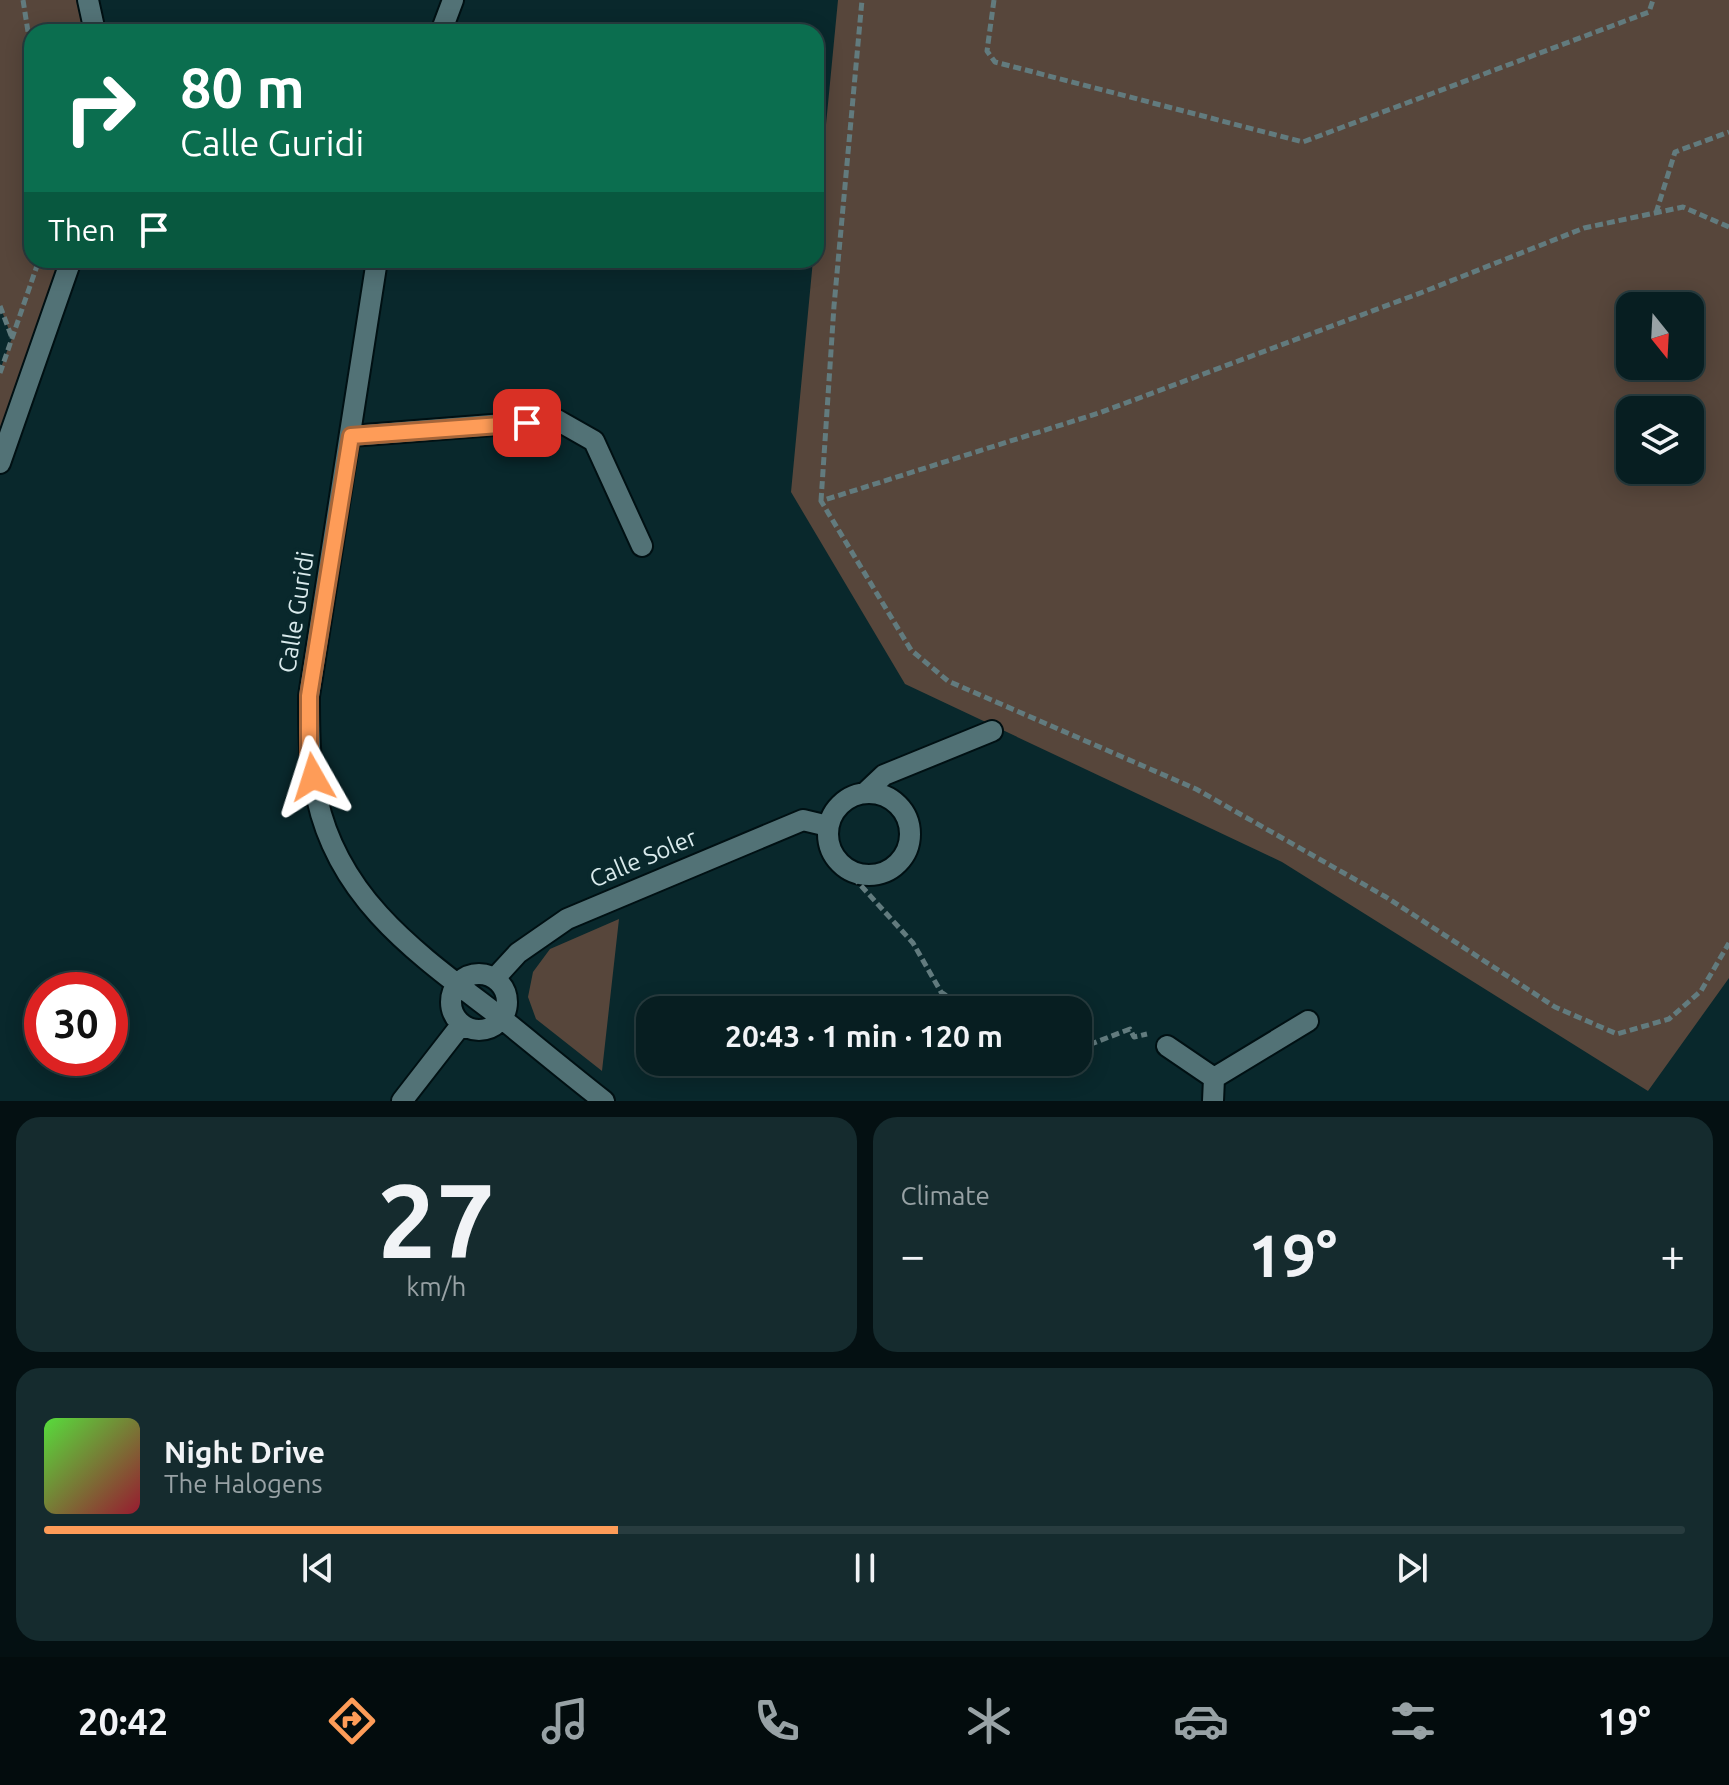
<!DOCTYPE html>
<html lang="en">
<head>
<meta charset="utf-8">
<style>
  :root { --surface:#071e21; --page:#152b2e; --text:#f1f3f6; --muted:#98a2a5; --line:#283c3f; --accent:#fe9c58 }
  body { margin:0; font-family:Ubuntu,sans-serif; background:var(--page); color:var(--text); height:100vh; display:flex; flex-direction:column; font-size:30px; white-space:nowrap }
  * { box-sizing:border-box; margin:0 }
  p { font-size:26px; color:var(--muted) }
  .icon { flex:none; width:44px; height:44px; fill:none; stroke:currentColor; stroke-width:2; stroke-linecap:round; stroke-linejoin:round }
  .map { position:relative; height:1101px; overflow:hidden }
  .panel { display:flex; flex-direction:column; gap:16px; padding:16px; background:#041012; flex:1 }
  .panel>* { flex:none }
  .banner { position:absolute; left:24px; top:24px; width:800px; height:244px; border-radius:24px; box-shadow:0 4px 20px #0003,0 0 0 2px var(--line); background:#0b6e4f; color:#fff; overflow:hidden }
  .needle { width:52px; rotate:162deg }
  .buttons { position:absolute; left:1616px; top:292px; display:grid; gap:16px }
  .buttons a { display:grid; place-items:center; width:88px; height:88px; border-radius:16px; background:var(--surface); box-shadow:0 4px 20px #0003,0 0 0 2px var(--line); font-size:40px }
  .speed { position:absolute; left:24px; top:972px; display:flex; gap:16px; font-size:40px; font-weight:700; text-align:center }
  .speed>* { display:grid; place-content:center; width:104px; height:104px; border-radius:50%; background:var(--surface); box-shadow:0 4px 20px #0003,0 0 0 2px var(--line); line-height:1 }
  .speed .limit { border:12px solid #d22; background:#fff; color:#111 }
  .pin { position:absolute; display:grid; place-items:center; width:68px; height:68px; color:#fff; margin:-34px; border-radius:16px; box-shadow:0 4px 12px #0006 }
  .me { position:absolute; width:88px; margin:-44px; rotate:354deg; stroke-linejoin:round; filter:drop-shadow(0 0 6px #0008) }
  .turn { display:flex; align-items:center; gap:28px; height:168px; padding:0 24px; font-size:36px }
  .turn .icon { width:104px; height:104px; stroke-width:2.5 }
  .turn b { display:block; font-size:56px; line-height:68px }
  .then { display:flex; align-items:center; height:76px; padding:0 24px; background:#0003; gap:16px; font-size:30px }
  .big { font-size:60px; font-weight:600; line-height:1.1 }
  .panel .card { flex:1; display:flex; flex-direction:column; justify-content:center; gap:12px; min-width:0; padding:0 28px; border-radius:24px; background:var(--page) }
  .panel .dial { align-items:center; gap:0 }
  .dial b { font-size:104px; line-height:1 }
  .song { display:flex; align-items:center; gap:24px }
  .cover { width:96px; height:96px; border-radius:12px; background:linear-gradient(135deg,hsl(110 70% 55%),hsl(350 70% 35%)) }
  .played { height:8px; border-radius:4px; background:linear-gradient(90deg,var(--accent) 35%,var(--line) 35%) }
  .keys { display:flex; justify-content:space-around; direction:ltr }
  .heat { display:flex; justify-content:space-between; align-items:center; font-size:44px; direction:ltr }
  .panel .tiles { flex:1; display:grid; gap:16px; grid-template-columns:1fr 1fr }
  .card:last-child { grid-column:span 2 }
  .trip { position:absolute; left:636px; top:996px; width:456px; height:80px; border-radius:24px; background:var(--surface); box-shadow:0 4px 20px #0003,0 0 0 2px var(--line); font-weight:600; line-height:80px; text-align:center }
  .tab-bar { display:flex; height:128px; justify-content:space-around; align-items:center; background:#030c0d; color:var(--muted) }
  .tab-bar .icon { width:56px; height:56px }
  .tab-bar .current { color:var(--accent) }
  .tab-bar b { font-size:36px; color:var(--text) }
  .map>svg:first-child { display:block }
</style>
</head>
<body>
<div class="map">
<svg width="1729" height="1101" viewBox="0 0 1729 1101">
  <rect width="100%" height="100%" fill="#09282c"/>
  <path fill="#57463b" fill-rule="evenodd" d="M0 0H81L88 32H32V260H62L0 437V370L12 338 0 306Z
    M838 0H1729V978L1648 1091 1282 862 905 684 791 492 813 260H816V228ZM1630 306H1690V366H1630ZM1630 410H1690V470H1630Z
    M619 919 602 1071 536 1019 528 997 533 972 550 949Z"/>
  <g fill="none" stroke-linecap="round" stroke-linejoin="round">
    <defs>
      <path id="minor" d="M88 0 95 32
        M441 32 453 0
        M377 260 309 696C309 730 309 764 317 798 339 900 418 954 495 1013 531 1042 567 1072 604 1101
        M351 436 557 420 594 441 642 546
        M0 463 71 260
        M866 792 884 775 992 731
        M828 834a41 41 0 1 1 82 0a41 41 0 1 1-82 0Z
        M451 1002a28 28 0 1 1 56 0a28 28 0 1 1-56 0Z
        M495 978 518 953 567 919 803 820 828 826
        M1167 1046 1214 1078
        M402 1101 461 1025
        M1213 1101 1214 1078 1308 1021"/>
    </defs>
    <use href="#minor" stroke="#001013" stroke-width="24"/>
    <path stroke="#627b7e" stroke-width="5" stroke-dasharray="8 4" stroke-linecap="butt" d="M23 0 32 57
      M994 0 987 51 995 62 1303 142 1649 12 1653 0
      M1656 213 1675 152 1729 132
      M1729 227 1683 207 1584 228 1423 292 1099 413 821 501 911 650 948 681 1196 789 1386 897 1555 1007 1617 1034 1669 1019 1701 991 1729 943
      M0 306 12 338
      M0 373 39 260
      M821 501 834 306 862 0
      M845 868 913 943 941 992 967 1010
      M1078 1049 1130 1029 1134 1037 1147 1034
      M1043 1062H1044"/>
    <use href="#minor" stroke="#527276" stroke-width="20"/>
  </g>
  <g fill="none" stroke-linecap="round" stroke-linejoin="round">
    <defs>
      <path id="route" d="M313 777 309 753V696L351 436 527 423"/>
    </defs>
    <use href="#route" stroke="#a56539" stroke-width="20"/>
    <use href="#route" stroke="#fe9c58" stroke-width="14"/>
  </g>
  <g text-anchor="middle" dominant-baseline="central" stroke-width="8" stroke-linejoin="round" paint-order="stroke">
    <g font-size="24" fill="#d9eaec" stroke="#09282c">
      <text transform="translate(296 612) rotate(-81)">Calle Guridi</text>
      <text transform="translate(643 858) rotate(-23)">Calle Soler</text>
    </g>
  </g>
</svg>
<div class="buttons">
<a><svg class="needle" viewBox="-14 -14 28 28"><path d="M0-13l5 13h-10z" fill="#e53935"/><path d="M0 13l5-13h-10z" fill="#98a2a5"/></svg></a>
<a><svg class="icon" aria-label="layers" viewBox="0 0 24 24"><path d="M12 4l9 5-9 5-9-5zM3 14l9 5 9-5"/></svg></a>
</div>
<div class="speed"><div class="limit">30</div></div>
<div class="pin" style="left:527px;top:423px;background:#d93025"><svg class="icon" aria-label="arrive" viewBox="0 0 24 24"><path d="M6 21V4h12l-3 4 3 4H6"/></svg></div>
<svg class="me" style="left:313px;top:777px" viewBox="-20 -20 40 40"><path d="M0-17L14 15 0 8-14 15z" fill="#fe9c58" stroke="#fff" stroke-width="4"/></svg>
<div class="trip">20:43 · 1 min · 120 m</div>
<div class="banner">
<div class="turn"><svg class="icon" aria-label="right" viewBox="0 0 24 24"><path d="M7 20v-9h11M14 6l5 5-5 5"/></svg><div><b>80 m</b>Calle Guridi</div></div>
<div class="then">Then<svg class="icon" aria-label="arrive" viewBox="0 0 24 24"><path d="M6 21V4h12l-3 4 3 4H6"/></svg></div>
</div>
</div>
<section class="panel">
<div class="tiles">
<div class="card dial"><b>27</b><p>km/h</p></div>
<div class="card"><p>Climate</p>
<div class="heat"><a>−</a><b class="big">19°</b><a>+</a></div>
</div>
<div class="card">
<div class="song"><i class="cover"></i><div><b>Night Drive</b><p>The Halogens</p></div></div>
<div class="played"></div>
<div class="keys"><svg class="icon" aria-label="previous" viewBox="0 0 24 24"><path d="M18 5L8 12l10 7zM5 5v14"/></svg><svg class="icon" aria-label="pause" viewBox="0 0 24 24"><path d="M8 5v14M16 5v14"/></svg><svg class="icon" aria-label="next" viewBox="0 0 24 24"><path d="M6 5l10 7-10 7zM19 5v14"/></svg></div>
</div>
</div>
</section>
<nav class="tab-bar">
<b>20:42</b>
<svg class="icon current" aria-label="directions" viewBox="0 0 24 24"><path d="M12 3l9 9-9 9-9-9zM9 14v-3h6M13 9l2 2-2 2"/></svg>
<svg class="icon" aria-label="music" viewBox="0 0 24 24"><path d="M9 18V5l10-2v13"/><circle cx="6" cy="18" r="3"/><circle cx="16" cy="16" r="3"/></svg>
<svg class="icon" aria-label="phone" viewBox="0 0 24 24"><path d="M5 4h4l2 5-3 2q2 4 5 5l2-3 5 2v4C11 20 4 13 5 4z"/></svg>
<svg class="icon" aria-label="climate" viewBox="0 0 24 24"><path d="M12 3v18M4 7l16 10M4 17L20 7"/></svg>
<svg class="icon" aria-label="car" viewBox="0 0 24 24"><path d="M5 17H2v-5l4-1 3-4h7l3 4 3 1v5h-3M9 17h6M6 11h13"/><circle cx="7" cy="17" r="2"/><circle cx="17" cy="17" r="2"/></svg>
<svg class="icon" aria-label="filters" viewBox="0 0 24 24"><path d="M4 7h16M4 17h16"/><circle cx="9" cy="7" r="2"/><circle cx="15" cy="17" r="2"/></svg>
<b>19°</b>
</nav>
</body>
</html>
